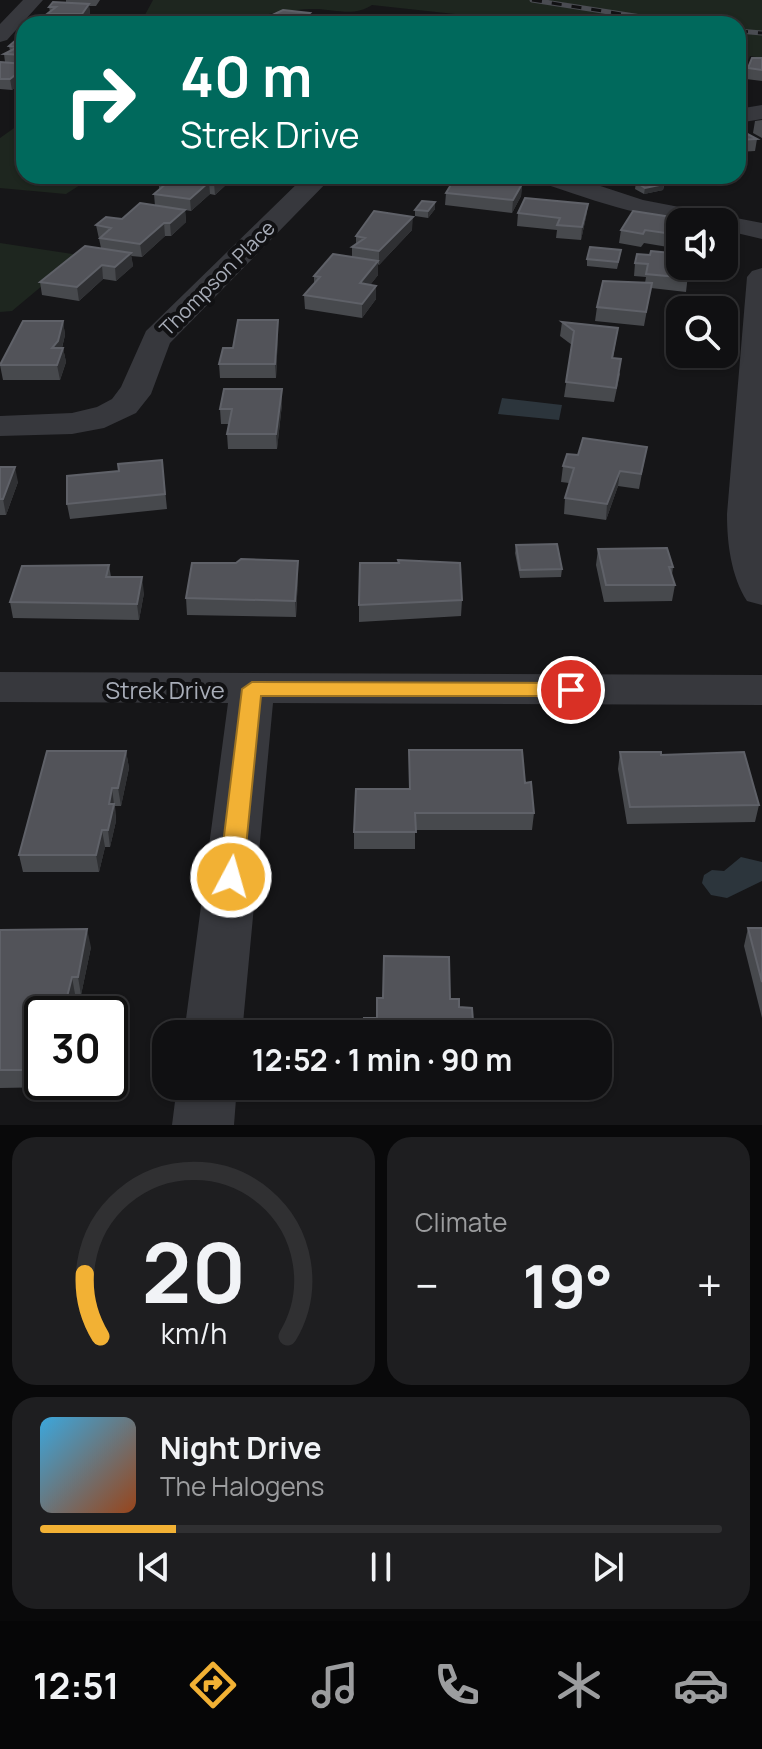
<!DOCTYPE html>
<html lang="en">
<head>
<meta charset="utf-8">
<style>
  :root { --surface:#101012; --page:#1e1e20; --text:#f1f3f6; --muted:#9c9d9f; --line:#303032; --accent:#f2b134 }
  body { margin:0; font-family:Manrope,sans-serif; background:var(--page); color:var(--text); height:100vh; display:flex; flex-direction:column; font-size:30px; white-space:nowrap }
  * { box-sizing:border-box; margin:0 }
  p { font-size:26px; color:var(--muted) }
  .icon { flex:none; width:44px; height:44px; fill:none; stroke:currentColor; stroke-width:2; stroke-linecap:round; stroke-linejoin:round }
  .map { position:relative; height:1125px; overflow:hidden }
  .panel { display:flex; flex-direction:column; gap:12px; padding:12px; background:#09090a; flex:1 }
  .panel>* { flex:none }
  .top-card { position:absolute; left:16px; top:16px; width:730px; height:168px; border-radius:24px; box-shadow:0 2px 6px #0004,0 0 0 2px var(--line); background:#00695c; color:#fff; overflow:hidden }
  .controls { position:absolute; left:666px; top:208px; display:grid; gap:16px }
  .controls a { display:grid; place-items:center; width:72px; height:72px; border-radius:16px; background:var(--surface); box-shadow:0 2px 6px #0004,0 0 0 2px var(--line); font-size:40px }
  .speed { position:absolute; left:24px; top:996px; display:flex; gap:16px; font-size:40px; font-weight:700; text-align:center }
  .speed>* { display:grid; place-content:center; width:104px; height:104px; border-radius:50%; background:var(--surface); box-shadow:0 2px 6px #0004,0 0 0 2px var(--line); line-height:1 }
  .speed .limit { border:4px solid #111; border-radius:12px; background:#fff; color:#111 }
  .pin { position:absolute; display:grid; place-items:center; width:68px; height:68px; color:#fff; margin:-34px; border:4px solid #fff; border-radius:50%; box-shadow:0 2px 8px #0007 }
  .me { position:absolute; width:88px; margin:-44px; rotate:6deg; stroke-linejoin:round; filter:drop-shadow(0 0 6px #0008) }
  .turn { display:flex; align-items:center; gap:28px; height:168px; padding:0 32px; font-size:36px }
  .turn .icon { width:104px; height:104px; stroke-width:2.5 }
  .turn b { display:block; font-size:56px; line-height:68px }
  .big { font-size:60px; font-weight:700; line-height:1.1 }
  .panel .widget { flex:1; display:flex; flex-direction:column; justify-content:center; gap:12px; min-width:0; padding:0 28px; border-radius:24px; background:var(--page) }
  .panel .dial { align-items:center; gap:0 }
  .dial svg { height:208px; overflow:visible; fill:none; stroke:var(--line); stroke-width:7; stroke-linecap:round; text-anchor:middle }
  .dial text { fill:var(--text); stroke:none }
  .song { display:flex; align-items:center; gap:24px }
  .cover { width:96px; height:96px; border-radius:12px; background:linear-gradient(135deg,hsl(200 70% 55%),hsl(20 70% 35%)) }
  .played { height:8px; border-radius:4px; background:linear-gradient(90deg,var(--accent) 20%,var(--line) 20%) }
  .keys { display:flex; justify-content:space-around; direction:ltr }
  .heat { display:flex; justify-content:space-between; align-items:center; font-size:44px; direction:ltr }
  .panel .tiles { flex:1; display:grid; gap:12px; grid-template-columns:1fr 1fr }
  .widget:last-child { grid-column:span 2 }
  .trip { position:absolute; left:152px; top:1020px; width:460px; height:80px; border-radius:24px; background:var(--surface); box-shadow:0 2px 6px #0004,0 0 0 2px var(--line); font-weight:700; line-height:80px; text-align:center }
  .tab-bar { display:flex; height:128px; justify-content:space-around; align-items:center; background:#060607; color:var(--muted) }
  .tab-bar .icon { width:56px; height:56px }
  .tab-bar .on { color:var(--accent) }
  .tab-bar b { font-size:36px; color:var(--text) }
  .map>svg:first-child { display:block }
</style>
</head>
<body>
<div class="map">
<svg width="762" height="1125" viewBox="0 0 762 1125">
  <rect width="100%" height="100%" fill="#161618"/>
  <path fill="#1e261f" d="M153 0H762V58L750 56 745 67 738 66V24H547L372 5C352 18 334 8 311 9 289 10 260 13 242 24H140Z
    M24 121V176H94L66 194 0 188V138Z
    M0 243 79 255 12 311 0 312Z"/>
  <path fill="#2c353c" d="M502 398 562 405 559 420 498 414Z
    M741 857 762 862V881L727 898 711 895 702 883 704 875 712 870 724 871Z"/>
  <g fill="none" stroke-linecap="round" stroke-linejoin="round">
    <path fill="#37383d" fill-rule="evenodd" d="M23 0H43L7 40 0 42V24Z
      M762 105V119L738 123V109Z
      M305 176H333L170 343 151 394 136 413 104 428 72 434 0 436V416L72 413 97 407 112 399 121 387 146 331Z
      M532 176H570L643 200 762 223V239L724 230V222C651 222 604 204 536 181Z
      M762 268V605L747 601C731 576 727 543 727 514L747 277 752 271Z
      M0 672 762 675V705L273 703 242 1034H184L228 703 0 702Z
      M177 1086H237L234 1125H172Z"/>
    <defs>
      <path id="rail" d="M532 0 686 24
        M738 31 762 33"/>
    </defs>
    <use href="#rail" stroke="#4a4c52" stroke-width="5"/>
    <use href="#rail" stroke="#111113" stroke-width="3" stroke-dasharray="10" stroke-linecap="butt"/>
  </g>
  <path fill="#47494d" d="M66 0H100L96 6H89L90 14 83 24H33L48 21 47 14 50 12 49 7 66 3Z
    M310 13 311 23 309 24H266V18Z
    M24 41V81L12 90 0 89V62H5L4 54 10 51 9 46Z
    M762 58V81L746 79 748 68Z
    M762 120V138L753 133 755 121Z
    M738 129 757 139 755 151 738 152Z
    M121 176H228V183L215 195 210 194 191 211 185 210 186 222 171 236H165L142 257 131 256 133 266 116 281 103 279 79 301 42 295 40 282 101 248 96 225 122 219 155 206 154 194 159 189V186L121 182Z
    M364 176H442L434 186 364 178Z
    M649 176H674L678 178V185L664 186 663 190 644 194 635 189 636 182 649 180Z
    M522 184 521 196 512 213 445 205 446 193Z
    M588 204 586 217 581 240 556 238 557 230 517 226 518 213Z
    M435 209 428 218 415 216V210Z
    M680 222V249L644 243 641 247 619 243 621 230Z
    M412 230 379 265 378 264V275L370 285 376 286V299L362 318 305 309 304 295 314 283V276L352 257V247L356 244V236Z
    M620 257 617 269 587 266V259Z
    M635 263 689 266 686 292 651 288 644 326 595 321 597 307 645 283 646 277 634 276Z
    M63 321 65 335 62 348H63L66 362 60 380H3L0 365Z
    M562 322 618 328 613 358 620 374 614 402 564 397 572 345 560 336Z
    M278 334 276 378H220L219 364 233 348Z
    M282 389V404L277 449H228L227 434 229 424H221L220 409Z
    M647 447 639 489 618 486 606 520 564 514 565 498 569 483 561 482 563 466 578 455Z
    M162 460 167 509 70 519 67 504 119 471Z
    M0 467 18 482 6 515H0Z
    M516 545 562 569 561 577 520 578 515 553Z
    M598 549 673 567 672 575 675 585 672 601 604 602 596 565Z
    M298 561V577L296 617 187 615 186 598 236 563Z
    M109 565 111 577 144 593 139 620 13 618 10 602Z
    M462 600 461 616 359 622V605Z
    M409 750 525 783 534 813 532 830H415V849H354V832L409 789Z
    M126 751 129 768 121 806H115L116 821 110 847H105L99 872H23L19 855Z
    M620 752 661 755 759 805 755 822 627 824 618 769Z
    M748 928H762V1018L744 946Z
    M0 930 91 947 81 995 75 994 73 1006 75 1014H42V1082H55L54 1087 0 1088Z
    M377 1086H462L461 1095 377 1094Z"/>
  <path fill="#2f3033" d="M89 4 90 14 83 24 82 14Z
    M310 13 311 23 302 24V20Z
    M24 68V81L12 90 10 79Z
    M221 176H228V183L215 195 214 183Z
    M434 176H442L434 186Z
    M600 176H615L613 178 600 180Z
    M209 182 210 194 191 211 190 199Z
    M522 184 521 196 512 213 513 200Z
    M664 184 663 190 644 194 645 188Z
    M435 202V209L428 218V211Z
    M588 204 586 217 581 240 582 227Z
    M185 210 186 222 171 236 170 223Z
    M413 217 412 230 379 265V251Z
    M164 223 165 236 142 257 140 244Z
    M131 253 133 266 116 281 115 267Z
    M378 261V275L361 297 360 283Z
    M102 265 103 279 79 301 77 287Z
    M376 286V299L362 318V304Z
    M278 320V334L276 378 275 364Z
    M63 321 65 335 60 355 52 348Z
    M63 348 66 362 60 380 57 365Z
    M282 389V404L277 449 276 434Z
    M15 467 18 482 6 515 3 499Z
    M620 471 618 486 606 520 607 504Z
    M298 561V577L296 617 295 601Z
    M142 577 144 593 139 620 137 604Z
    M126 751 129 768 121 806 118 788Z
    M112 788 116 821 110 847 108 830 109 804Z
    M102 830 105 847 99 872 96 855Z
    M87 929 91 947 81 995 78 977Z
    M72 977 75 994 73 1006 75 1014H69L66 1001Z"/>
  <path fill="#525359" stroke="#5f6168" stroke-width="2" d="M53 2 89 4 82 14H47L56 7H49Z
    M283 10 310 13 302 20 266 18Z
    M446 16 461 18 455 24 439 23Z
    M320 18 340 20 335 24H312Z
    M346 18 384 20 381 24H339Z
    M486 20 519 22 517 24H482Z
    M37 21 74 22 72 24H33Z
    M395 22 420 24H392Z
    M16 40 24 41V55L4 54 18 47 9 46Z
    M752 58H762V70L748 68Z
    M0 62 24 64V68L10 79H0Z
    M738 129 757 139 738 140Z
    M128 176H162L158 180Z
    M165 176H221L214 183 209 182 190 199 154 194 167 183 158 182Z
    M654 176H674L678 178 660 179 664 184 645 188 636 182 657 178Z
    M455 178 522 184 513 200 446 193Z
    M525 198 588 204 582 227 557 225 560 218 518 213Z
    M422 201 435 202 428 211 415 210Z
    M140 203 185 210 170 223H164L140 244 100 238 111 228 96 225 106 217 122 219Z
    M374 211 413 217 379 251 352 247 365 238 356 236Z
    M633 211 697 221 680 222V235L645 230 643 234 621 230Z
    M85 246 131 253 115 267 102 265 77 287 40 282Z
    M590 247 621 250 618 262 587 259Z
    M651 251 680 254V266H689L688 278 646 274 648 264 635 263 637 254 650 255Z
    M333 254 378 261 360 283 376 286 362 304 304 295 320 277 314 276Z
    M603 281 652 283 646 312 597 307Z
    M238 320H278L275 364H219L223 348H233Z
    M23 321H63L58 341 52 348H63L57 365H0Z
    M562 322 618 328 612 358 621 359 616 388 566 382 574 331Z
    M224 389H282L276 434H227L232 409H220Z
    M583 438 647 447 641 474 620 471 607 504 565 498 574 468 563 466 567 454 578 455Z
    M162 460 165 494 67 504V476L119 471 118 464Z
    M0 467H15L3 499H0Z
    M557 544 562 569 520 570 516 545Z
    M667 548 673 567H669L675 585H606L598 549Z
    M241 559 298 561 295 601 186 598 192 563H236Z
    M398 560 460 563 462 600 359 605 360 563H399Z
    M109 565 106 577H142L137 604 10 602 22 566Z
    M409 750H522L525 783 531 782 534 813H415L416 832H354L356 789H410Z
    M47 751H126L118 788H112L109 804H114L108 830H102L96 855H19Z
    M620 752H661V755L744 752 759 805 630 807Z
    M748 928H762V982Z
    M87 929 78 977H72L66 1001H72L69 1014H42V1070H0V930Z
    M384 956 449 957 450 999H459V1007L472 1008 474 1034H364V1018H377V998H383Z"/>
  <path fill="#f2b134" stroke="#9d7322" stroke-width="2" d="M252 682 571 683 581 690 571 696H261L243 877 239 884H222L219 877 242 689Z"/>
  <g text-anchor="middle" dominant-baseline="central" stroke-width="8" stroke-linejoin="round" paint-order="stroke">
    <g font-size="20" fill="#a8adb8" stroke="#111113">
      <text transform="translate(217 278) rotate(-45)">Thompson Place</text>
    </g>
    <g font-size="24" fill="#a8adb8" stroke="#111113">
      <text x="165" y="689">Strek Drive</text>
    </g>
  </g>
</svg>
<div class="controls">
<a><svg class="icon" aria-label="sound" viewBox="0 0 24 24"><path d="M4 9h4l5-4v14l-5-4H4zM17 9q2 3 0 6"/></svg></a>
<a><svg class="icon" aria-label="search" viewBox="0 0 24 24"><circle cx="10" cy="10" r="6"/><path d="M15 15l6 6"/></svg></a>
</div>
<div class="speed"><div class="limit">30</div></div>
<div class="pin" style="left:571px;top:690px;background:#d93025"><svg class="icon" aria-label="arrive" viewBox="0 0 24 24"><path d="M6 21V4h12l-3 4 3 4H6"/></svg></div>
<svg class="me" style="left:231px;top:877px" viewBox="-20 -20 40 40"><circle r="17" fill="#f2b134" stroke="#fff" stroke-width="3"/><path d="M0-11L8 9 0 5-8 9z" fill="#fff"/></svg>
<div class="trip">12:52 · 1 min · 90 m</div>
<div class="top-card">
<div class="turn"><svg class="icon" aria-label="right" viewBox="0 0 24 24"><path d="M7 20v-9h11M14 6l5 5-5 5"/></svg><div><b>40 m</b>Strek Drive</div></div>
</div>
</div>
<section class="panel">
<div class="tiles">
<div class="widget dial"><svg viewBox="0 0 100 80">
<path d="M14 69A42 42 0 1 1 86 69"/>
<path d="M14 69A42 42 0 0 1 8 45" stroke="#f2b134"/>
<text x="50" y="56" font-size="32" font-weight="700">20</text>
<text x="50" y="72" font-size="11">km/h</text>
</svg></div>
<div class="widget"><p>Climate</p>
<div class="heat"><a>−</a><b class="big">19°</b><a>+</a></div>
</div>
<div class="widget">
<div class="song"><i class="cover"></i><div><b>Night Drive</b><p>The Halogens</p></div></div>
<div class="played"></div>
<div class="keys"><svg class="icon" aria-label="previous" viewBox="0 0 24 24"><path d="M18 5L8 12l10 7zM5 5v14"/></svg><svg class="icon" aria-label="pause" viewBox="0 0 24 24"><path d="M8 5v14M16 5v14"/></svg><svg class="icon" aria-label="next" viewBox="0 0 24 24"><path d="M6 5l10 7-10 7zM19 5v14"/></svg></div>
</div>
</div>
</section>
<nav class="tab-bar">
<b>12:51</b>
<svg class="icon on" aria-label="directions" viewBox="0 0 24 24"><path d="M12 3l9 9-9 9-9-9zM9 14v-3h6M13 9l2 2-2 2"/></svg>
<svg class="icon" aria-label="music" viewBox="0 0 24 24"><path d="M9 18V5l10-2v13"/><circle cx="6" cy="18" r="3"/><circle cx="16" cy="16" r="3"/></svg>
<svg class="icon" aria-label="phone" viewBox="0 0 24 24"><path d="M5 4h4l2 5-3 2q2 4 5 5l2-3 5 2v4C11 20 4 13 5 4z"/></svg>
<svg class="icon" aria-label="climate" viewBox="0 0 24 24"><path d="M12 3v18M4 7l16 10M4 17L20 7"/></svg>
<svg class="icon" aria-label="car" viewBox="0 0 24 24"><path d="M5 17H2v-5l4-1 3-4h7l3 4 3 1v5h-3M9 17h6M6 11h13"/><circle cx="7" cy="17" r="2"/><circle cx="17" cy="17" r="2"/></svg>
</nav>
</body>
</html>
